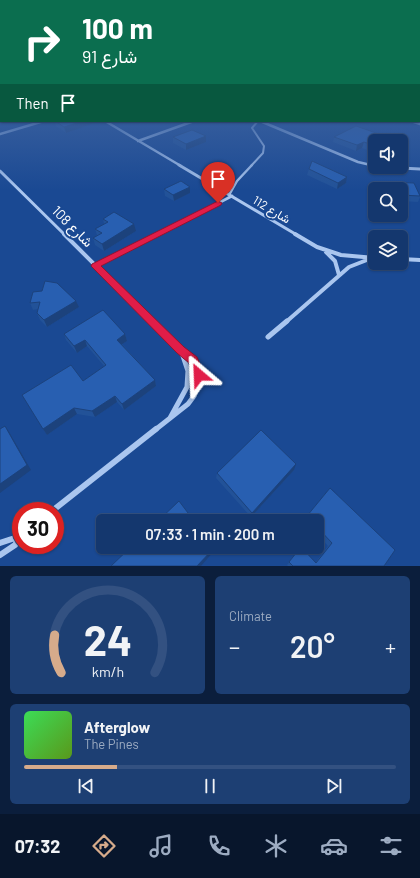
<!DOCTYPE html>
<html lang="en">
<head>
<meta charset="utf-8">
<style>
  :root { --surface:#14376e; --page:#1d3f73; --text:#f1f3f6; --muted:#9dacc2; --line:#335181; --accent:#d6ab8b }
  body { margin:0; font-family:Barlow,Vazirmatn,sans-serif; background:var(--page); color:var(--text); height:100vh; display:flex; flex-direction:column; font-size:15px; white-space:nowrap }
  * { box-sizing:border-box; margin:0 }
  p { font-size:13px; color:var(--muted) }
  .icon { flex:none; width:22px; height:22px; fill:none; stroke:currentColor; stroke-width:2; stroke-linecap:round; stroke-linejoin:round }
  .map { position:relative; height:566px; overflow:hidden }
  .details { display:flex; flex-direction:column; gap:10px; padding:10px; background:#0b1e3c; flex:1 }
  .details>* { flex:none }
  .guide { position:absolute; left:0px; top:0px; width:420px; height:122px; box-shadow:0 1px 3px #0004,0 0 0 1px var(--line); background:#0b6e4f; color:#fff; overflow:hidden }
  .buttons { position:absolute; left:368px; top:134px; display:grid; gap:8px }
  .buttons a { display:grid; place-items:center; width:40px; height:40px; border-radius:6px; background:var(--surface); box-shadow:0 1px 3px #0004,0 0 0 1px var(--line); font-size:20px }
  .speed { position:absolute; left:12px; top:502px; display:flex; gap:8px; font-size:20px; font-weight:700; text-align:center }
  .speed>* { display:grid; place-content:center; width:52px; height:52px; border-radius:50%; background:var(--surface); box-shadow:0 1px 3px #0004,0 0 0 1px var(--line); line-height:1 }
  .speed .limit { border:6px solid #d22; background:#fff; color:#111 }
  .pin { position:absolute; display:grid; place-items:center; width:34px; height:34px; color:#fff; margin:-41px -17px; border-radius:50% 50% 50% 0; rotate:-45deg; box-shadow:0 0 4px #0007 }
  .pin .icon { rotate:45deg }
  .me { position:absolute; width:44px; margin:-22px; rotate:334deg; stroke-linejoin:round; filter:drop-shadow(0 0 3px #0008) }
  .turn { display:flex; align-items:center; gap:14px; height:84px; padding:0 16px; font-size:18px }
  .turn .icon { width:52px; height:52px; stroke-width:2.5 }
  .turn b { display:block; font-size:28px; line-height:34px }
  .then { display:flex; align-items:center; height:38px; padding:0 16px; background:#0003; gap:8px; font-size:15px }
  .big { font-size:30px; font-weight:600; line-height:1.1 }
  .details .widget { flex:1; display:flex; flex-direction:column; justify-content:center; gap:6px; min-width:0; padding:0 14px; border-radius:6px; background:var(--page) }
  .details .dial { align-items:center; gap:0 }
  .dial svg { height:104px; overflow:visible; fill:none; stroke:var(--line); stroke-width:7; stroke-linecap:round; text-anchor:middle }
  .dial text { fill:var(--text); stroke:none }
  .song { display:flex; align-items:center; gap:12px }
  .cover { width:48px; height:48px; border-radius:6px; background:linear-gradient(135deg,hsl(130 70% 55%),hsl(90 70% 35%)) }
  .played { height:4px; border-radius:2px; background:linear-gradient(90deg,var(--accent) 25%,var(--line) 25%) }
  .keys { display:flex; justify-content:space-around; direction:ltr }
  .heat { display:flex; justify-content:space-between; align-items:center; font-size:22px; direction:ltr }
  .details .tiles { flex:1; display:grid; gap:10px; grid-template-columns:1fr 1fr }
  .widget:last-child { grid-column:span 2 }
  .trip { position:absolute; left:96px; top:514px; width:228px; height:40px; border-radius:6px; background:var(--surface); box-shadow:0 1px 3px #0004,0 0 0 1px var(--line); font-weight:600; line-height:40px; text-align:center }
  .tabs { display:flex; height:64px; justify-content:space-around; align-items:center; background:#08162c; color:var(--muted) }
  .tabs .icon { width:28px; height:28px }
  .tabs .selected { color:var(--accent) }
  .tabs b { font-size:18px; color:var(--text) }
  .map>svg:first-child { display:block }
</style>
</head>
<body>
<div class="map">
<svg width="420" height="566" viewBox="0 0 420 566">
  <rect width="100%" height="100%" fill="#1a4993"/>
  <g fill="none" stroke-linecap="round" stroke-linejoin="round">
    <path stroke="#aac6ef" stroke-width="2" d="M251 166 263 153 264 146 252 128 258 121"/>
    <path stroke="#aac6ef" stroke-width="2.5" d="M229 195 237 181 252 165"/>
    <path stroke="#aac6ef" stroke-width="2.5" d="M105 121 181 166
      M260 121 358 162 375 166
      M411 121 420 124
      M0 134 44 121
      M138 141 194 121"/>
    <path stroke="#aac6ef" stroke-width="3" d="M179 165 297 235
      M370 165 375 166
      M381 167 420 169
      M0 171 65 235
      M156 235 232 196"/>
    <path stroke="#aac6ef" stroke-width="4" d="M64 234 152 322
      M295 234 317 247 341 255 375 258
      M326 252 335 261 339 275
      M401 259 420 260
      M96 266 158 234
      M286 322 349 267 372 258"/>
    <path stroke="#aac6ef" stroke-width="5" d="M151 321 191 358 196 367 199 377 198 386 194 396 188 404 155 430
      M268 337 287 321
      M170 418 187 387 188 371 181 350"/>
    <path stroke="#aac6ef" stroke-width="6" d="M52 511 156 429
      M0 543 21 536
      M0 555 15 545 21 536"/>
  </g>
  <path fill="#225298" d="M55 121H95V123L66 133 56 126Z
    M206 136V142L186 150 173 143V137Z
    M334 137 375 141V153L362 148 356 151 333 142Z
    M309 169 347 177 346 183 337 189 307 175Z
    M386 182 420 195V197L418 202 401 201V189H384V188Z
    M164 189 190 193 174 201 165 196Z
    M103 219 136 231 104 251 95 245 93 238 97 235 95 229 104 224Z
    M33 292 79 307 47 327 40 320 37 313 38 309 33 310 30 303Z
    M64 334H125L127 341 122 344 155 380 156 386 124 410 117 402 95 417 77 414 47 435 43 429 83 381 104 366 87 346 77 353 66 340Z
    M294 470 251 517 216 478 217 473Z
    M330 488 395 550 384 566H288L287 565 301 547 315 563 328 546 317 534V521H305L304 520 307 516Z"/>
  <path fill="#1c427c" d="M83 121H95V123L66 133 64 127Z
    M206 136V142L186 150V144Z
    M364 142 362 148 356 151 357 145Z
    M347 177 346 183 337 189 338 183Z
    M190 187V193L174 201 173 195Z
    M134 224 136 231 104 251 102 244Z
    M76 301 79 307 47 327 44 320Z
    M125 334 127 341 119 346 117 340Z
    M85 340 87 346 77 353 74 346Z
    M155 380 156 386 124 410 122 404Z
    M115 396 117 402 95 417 92 411Z
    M74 408 77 414 47 435 43 429Z
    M5 426 9 432 31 470 0 493V484Z
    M296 464 294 470 251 517 252 513Z
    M214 548V551L201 566H197Z"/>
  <path fill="#285fb1" stroke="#1c427c" d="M55 121H83L64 127Z
    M356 126 379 134 385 141H375V146L364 142 357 145 334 137Z
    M192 130 206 136 186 144 173 137Z
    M312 161 347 177 338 183 309 169Z
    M181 181 190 187 173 195 164 189Z
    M386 182 414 183 420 196 401 195V189H389Z
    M114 212 134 224 102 244 93 238 102 233 95 229 108 222 103 219Z
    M45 281 57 283 76 301 44 320 37 313 40 302 30 303 33 292 42 291Z
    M103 310 125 334 117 340 155 380 122 404 115 396 92 411 74 408 43 429 22 395 71 365 83 381 106 365 85 340 74 346 64 334Z
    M5 426 27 465 0 484V429Z
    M261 430 296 464 252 513 217 473Z
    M330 488 395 550 384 566H293L289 562 301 547 316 563 332 543 317 527V521H312L307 516Z
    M179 501 194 521H158Z
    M131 547H214V548L197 566H111Z"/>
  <linearGradient id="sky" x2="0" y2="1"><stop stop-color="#0e2851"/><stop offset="0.58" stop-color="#385f9e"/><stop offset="1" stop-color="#385f9e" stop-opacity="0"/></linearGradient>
  <rect width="420" height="190" fill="url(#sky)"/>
  <path fill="#e11d48" stroke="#92132f" d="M218 201 222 203 221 205 101 266 184 347 197 357 205 375 203 379 199 380 195 379 189 363 177 353 91 266 92 264Z"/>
  <g text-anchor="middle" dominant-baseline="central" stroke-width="4" stroke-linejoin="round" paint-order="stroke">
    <g font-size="12" fill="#fff" stroke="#1a4993">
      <text transform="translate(272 209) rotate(31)">شارع 112</text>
    </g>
    <g font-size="14" fill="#fff" stroke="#1a4993">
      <text transform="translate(73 226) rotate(45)">شارع 108</text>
    </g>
  </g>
</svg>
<div class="buttons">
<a><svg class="icon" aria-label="sound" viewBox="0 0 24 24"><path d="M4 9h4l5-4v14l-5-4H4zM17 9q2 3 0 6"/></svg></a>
<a><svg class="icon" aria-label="search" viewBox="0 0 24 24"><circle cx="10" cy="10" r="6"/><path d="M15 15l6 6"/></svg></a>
<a><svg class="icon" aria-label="layers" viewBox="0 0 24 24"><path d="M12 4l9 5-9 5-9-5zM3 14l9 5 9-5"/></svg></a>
</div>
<div class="speed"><div class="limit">30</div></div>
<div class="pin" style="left:218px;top:203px;background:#d93025"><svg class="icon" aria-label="arrive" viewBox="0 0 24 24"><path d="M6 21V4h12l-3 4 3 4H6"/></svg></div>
<svg class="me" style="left:199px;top:375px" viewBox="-20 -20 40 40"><path d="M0-17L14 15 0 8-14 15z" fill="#e11d48" stroke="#fff" stroke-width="4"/></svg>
<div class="trip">07:33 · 1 min · 200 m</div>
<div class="guide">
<div class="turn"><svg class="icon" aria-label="right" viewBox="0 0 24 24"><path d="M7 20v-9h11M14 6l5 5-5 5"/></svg><div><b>100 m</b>شارع 91</div></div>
<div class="then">Then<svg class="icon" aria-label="arrive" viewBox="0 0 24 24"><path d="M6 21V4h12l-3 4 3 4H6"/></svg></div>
</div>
</div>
<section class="details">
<div class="tiles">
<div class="widget dial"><svg viewBox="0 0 100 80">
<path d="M14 69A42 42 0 1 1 86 69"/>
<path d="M14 69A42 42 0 0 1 9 40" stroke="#d6ab8b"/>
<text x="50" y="56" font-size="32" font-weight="700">24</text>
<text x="50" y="72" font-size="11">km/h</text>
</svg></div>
<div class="widget"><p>Climate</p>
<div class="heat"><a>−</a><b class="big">20°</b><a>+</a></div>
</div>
<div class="widget">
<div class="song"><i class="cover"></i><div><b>Afterglow</b><p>The Pines</p></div></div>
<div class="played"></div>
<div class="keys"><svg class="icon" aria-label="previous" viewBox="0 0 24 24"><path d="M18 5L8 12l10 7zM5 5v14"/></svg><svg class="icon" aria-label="pause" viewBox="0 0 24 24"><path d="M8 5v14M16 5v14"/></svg><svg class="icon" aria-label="next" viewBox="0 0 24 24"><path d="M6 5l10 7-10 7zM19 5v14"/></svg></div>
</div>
</div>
</section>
<nav class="tabs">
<b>07:32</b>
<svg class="icon selected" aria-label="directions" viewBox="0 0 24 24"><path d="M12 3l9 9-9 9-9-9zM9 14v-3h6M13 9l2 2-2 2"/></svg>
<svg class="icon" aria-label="music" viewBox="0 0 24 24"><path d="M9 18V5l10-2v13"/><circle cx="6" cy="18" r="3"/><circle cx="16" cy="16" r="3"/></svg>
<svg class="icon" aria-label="phone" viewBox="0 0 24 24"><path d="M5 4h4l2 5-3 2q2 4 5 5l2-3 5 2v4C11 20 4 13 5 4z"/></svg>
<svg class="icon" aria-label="climate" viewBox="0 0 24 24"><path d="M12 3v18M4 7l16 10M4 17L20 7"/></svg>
<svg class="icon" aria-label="car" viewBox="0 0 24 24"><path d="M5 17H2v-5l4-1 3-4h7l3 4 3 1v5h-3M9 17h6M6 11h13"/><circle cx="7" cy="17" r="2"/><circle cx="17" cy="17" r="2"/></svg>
<svg class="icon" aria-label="filters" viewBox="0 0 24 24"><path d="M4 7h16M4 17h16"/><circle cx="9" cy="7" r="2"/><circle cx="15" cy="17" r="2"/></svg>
</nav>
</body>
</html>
